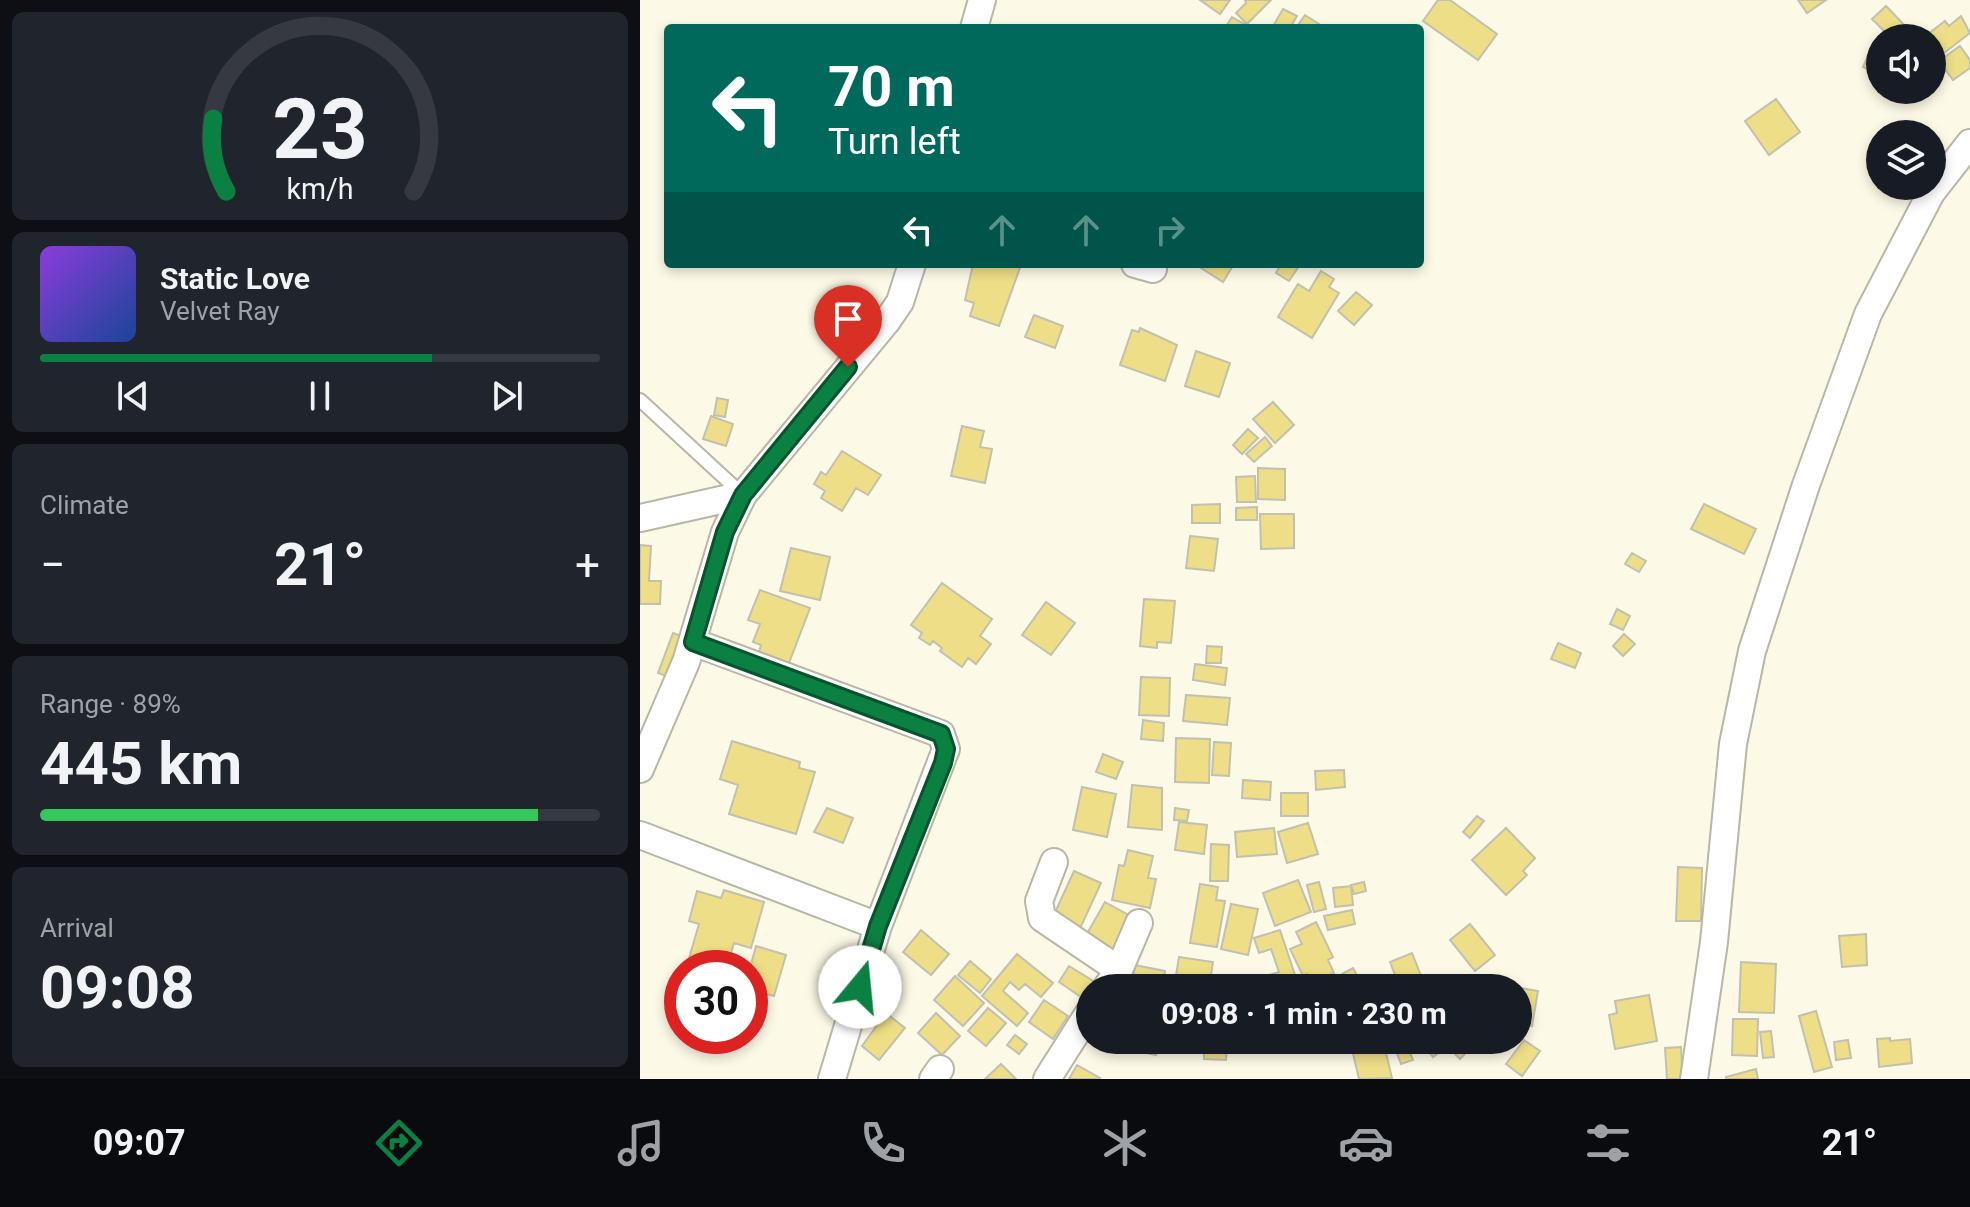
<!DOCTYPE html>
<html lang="en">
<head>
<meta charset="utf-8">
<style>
  :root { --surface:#171b24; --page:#20242c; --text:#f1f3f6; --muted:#9ea1a6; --line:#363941; --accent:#0b8043 }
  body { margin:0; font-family:Roboto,sans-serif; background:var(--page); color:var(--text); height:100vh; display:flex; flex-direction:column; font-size:30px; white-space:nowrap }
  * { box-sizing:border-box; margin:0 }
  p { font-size:26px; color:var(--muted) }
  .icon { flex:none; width:44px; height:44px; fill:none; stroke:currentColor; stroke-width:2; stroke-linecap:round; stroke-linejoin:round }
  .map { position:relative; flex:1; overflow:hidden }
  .drawer { display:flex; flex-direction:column; gap:12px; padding:12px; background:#0d0f14; width:640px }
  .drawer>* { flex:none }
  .top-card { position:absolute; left:24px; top:24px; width:760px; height:244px; border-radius:8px; box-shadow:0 4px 12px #0003; background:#00695c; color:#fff; overflow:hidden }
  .controls { position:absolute; left:1226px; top:24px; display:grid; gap:16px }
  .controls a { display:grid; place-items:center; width:80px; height:80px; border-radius:50%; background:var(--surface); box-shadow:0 4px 12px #0003; font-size:40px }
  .speed { position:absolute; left:24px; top:950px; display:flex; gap:16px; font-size:40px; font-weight:700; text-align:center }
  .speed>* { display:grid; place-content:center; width:104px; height:104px; border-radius:50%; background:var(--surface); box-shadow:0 4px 12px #0003; line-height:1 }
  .speed .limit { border:12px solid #d22; background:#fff; color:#111 }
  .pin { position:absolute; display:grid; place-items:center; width:68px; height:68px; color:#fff; margin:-82px -34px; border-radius:50% 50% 50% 0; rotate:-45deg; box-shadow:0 0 8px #0007 }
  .pin .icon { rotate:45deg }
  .me { position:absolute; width:88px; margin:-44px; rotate:17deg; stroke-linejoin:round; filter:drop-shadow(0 0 6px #0008) }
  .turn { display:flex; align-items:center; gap:28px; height:168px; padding:0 32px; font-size:36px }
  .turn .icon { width:104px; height:104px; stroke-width:2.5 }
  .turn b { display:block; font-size:56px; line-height:68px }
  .lanes { display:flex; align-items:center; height:76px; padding:0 32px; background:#0003; justify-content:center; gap:40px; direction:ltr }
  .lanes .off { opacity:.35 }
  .big { font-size:60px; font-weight:700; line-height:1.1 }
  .drawer .tile { flex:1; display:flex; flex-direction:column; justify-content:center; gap:12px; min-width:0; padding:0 28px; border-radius:12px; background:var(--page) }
  .drawer .dial { align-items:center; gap:0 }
  .dial svg { height:208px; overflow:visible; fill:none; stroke:var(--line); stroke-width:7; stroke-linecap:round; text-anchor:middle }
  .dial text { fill:var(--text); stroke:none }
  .song { display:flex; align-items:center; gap:24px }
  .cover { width:96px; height:96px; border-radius:12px; background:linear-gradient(135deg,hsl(270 70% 55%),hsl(220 70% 35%)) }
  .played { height:8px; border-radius:4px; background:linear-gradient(90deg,var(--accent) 70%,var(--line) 70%) }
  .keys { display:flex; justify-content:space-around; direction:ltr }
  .heat { display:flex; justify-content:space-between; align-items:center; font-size:44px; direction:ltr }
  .charge { height:12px; border-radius:6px; background:linear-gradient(90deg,#34c759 89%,var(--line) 0) }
  .trip { position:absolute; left:436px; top:974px; width:456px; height:80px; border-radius:40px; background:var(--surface); box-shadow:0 4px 12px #0003; font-weight:700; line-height:80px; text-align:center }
  .dock { display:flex; height:128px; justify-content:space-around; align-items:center; background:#090b0e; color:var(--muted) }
  .dock .icon { width:56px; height:56px }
  .dock .active { color:var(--accent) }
  .dock b { font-size:36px; color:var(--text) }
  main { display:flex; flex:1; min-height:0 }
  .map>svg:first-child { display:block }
</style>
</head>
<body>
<main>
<section class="drawer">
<div class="tile dial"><svg viewBox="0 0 100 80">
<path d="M14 69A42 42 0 1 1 86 69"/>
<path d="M14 69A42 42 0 0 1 9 41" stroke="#0b8043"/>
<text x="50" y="56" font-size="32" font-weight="700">23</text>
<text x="50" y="72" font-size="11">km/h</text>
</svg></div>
<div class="tile">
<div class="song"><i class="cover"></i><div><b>Static Love</b><p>Velvet Ray</p></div></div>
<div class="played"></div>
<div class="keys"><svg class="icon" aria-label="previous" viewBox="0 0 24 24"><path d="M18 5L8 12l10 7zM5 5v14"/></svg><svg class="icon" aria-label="pause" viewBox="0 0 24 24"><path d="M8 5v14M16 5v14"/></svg><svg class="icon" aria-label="next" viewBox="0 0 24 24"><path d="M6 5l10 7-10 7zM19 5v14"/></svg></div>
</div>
<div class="tile"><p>Climate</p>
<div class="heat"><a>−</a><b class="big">21°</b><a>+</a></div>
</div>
<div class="tile"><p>Range · 89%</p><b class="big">445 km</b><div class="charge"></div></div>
<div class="tile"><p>Arrival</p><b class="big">09:08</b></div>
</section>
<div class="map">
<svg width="1330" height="1079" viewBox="0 0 1330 1079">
  <rect width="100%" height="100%" fill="#fcf9e7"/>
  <path fill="#edde87" stroke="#c2c0ae" stroke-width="2" d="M560 0H590L580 14Z
    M631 0 607 24 596 13 606 3 605 0Z
    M798 0H810L857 34 838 60 783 21Z
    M1158 0H1186L1167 13Z
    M1246 6 1271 32 1265 38H1251L1232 19Z
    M643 9 657 16 650 28H632Z
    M665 15 685 28H656Z
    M1321 16 1330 33 1295 60 1292 38H1283L1305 21 1309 26Z
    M592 17 611 28H585Z
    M1320 46 1330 60V68L1313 80 1299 61Z
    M1230 51 1240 55V75L1223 67Z
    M1136 99 1160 132 1129 155 1105 121Z
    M333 264 381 265 359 326 330 316 334 303 325 300Z
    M555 264H594L583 282Z
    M641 264 659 266 649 281 636 273Z
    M681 271 694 279 689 287 699 293 672 338 638 317 658 284 669 291Z
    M716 292 732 305 714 325 698 311Z
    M394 315 423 326 415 348 385 337Z
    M500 328 537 345 525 381 480 365 492 330 499 332Z
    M556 351 590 363 579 397 545 386Z
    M77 398 88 400 85 417 74 415Z
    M633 402 654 425 635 443 613 419Z
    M71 416 93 424 86 446 63 439Z
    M322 426 344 431 340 447 352 449 345 483 311 476Z
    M608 429 618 438 602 454 593 445Z
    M625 437 632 446 614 462 606 454Z
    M202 451 241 475 228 495 216 488 202 511 181 498 185 491 174 484 181 472 186 475Z
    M618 468 645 469V500L618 499Z
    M615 476 616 502H597L596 477Z
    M580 504V523H552V505Z
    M1064 504 1116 529 1104 554 1051 529Z
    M617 507V520H596V508Z
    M620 514H654V548L621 549Z
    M550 536 578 539 574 571 546 568Z
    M0 545 11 546 9 581H21L20 604H0Z
    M151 548 190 557 180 600 140 591Z
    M992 553 1006 561 999 572 985 564Z
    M302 583 352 619 340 636 351 644 336 664 328 658 322 667 300 651 302 648 293 641 290 645 279 638 282 633 271 625Z
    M120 590 170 608 149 663 119 652 121 645 113 642 120 624 108 620Z
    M504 599 535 601 531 643 517 642V648L500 646Z
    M406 602 435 623 411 655 382 635Z
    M977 609 990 616 983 630 970 624Z
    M33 633 46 638 32 678 18 673Z
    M984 634 995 644 983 656 973 646Z
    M918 643 941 653 935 668 911 659Z
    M567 646 582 647 581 663H566Z
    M555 664 587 668 585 685 553 680Z
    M501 677 530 678 529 716 499 715Z
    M546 695 590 698 587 725 543 721Z
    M503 720 524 723 523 741 501 739Z
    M536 738 570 739 569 783 535 782Z
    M92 741 160 762 159 768 175 772 156 834 89 814 98 785 80 779Z
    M574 742 591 743 589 776 572 775Z
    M463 754 483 762 476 779 456 772Z
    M704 770 705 787 676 790 675 771Z
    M603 780 631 782 630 800 602 798Z
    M492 785 522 788V830L488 827Z
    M442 787 476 794 467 837 433 830Z
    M641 793H668V816H641Z
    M187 808 213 818 203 843 174 832Z
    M535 808 549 810 547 821 534 820Z
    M837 816 844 821 830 838 823 832Z
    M539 822 567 825 564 854 535 850Z
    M668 823 678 854 647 863 638 832Z
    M634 828 637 854 597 857 595 832Z
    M866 828 895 858 883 871 887 875 866 895 832 860Z
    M571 844 589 845 588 881H570Z
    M488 850 513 856 508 878 516 879 510 908 472 900 479 865 484 866Z
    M1038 867 1062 868 1061 921H1036Z
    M434 871 461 883 438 933 411 921Z
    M658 880 671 912 635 926 623 893Z
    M679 882 686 909 674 912 667 885Z
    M724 882 726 891 714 894 711 885Z
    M560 884 578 887 576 900 585 901 577 947 550 943Z
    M711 886 713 905 695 907 693 888Z
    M84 890 124 902 111 948 94 943 88 963 106 968 47 965 59 924 49 921 57 891 81 898Z
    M465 902 492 917 475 957 444 939Z
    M591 904 618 909 608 955 581 949Z
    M712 910 715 924 688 930 684 916Z
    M676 922 693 957 688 960 694 973 672 984 667 974 663 976 650 949 662 944 656 932Z
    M830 924 855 955 835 971 810 940Z
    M281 930 309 954 291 975 263 952Z
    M640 930 658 984 630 988 626 976 639 972 631 949 619 953 614 938Z
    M1226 934 1227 965 1202 967 1199 936Z
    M116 946 146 955 134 996 110 990V968Z
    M772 953 785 986 760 988 750 962Z
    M377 954 413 983 401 997 385 984 379 990 370 982 363 991 388 1013 377 1026 342 996Z
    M539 957 573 962 569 988H534Z
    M330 961 351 979 340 993 318 975Z
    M1101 962 1136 964 1134 1013 1099 1012Z
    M495 965 525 971 522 988H491Z
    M429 966 455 982 444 999 419 982Z
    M713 968 720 981 709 987 702 974Z
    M315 976 344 1003 323 1026 294 1000Z
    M881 988 898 991 892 1026 878 1024Z
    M1009 995 1017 1041 975 1049 969 1015 977 1013 975 1001Z
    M404 1000 428 1016 413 1039 389 1022Z
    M348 1008 366 1023 346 1046 328 1031Z
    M1176 1011 1192 1067 1174 1072 1159 1016Z
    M246 1013 265 1028 239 1060 222 1046Z
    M296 1013 320 1036 302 1055 278 1033Z
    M1093 1019H1118L1117 1056 1092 1055Z
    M1131 1031 1134 1057 1123 1058 1120 1032Z
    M375 1035 387 1044 379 1054 367 1045Z
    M1250 1038V1041L1270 1039 1272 1063 1239 1067 1237 1039Z
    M476 1040 518 1044 516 1055 474 1046Z
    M732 1040H743L752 1078 719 1079 711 1045Z
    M752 1040H765L773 1060 761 1064Z
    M780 1040H799L805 1048 793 1057Z
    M801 1040H838L820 1059Z
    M884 1040 900 1051 882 1076 866 1064Z
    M1208 1040 1211 1058 1196 1060 1194 1042Z
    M564 1043 587 1045 586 1060 564 1059Z
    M1041 1047 1042 1065 1050 1064 1051 1079H1027L1025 1048Z
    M361 1064 376 1079H345Z
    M437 1065 460 1078 459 1079H429Z
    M1116 1069 1118 1079H1086V1077Z"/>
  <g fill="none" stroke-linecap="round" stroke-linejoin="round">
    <defs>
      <path id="lane" d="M0 400 103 495"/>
      <path id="street" d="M334 28 342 0
        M495 264 513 269
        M0 518 103 495
        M53 642 301 734 306 749 238 926 192 1079
        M0 769 46 662 85 532 103 495 247 321 260 302 272 264
        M0 835 238 926
        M414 862 399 901 402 918 479 970
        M466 988 479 970 499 923
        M293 1079 300 1069
        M407 1079 450 1011
        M1054 1079 1074 942 1093 744 1112 651 1166 485 1228 314 1291 193 1330 143"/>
    </defs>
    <use href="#lane" stroke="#b8b6a5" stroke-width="16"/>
    <use href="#street" stroke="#b8b6a5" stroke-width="30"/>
    <use href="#lane" stroke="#fff" stroke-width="12"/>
    <use href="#street" stroke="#fff" stroke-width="26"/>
  </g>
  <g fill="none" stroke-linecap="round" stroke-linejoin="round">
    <defs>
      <path id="route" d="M208 367 103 495 85 532 53 642 301 734 306 749 303 763 238 926 220 987"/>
    </defs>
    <use href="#route" stroke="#07532c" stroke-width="20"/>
    <use href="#route" stroke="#0b8043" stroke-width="14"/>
  </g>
</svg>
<div class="controls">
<a><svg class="icon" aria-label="sound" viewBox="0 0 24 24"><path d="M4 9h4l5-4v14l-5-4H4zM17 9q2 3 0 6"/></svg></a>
<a><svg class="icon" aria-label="layers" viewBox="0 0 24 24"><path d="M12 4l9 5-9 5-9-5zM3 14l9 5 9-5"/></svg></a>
</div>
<div class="speed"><div class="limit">30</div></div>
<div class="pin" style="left:208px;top:367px;background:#d93025"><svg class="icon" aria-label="arrive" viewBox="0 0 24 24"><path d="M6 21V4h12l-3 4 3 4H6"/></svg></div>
<svg class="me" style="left:220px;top:987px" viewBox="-20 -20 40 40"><circle r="19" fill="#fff"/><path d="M0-13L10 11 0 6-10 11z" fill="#0b8043"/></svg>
<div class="trip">09:08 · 1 min · 230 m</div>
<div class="top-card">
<div class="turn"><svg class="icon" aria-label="left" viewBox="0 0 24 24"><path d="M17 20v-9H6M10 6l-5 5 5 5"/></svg><div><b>70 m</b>Turn left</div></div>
<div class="lanes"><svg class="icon" aria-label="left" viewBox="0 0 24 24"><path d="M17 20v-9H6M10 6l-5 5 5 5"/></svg><svg class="icon off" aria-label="ahead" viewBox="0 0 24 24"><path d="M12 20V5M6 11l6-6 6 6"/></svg><svg class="icon off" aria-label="ahead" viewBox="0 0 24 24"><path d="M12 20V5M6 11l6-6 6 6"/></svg><svg class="icon off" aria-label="right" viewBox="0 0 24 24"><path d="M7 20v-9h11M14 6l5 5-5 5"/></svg></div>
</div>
</div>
</main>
<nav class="dock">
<b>09:07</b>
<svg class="icon active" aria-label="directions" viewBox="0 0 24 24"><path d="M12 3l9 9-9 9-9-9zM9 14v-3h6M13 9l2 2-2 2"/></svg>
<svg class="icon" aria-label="music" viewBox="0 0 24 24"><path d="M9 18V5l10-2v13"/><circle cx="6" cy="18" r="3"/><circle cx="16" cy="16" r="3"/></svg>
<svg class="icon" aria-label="phone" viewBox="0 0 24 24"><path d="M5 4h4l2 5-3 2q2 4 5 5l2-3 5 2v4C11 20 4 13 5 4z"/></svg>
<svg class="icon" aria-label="climate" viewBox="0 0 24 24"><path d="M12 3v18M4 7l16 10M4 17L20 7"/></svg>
<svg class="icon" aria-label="car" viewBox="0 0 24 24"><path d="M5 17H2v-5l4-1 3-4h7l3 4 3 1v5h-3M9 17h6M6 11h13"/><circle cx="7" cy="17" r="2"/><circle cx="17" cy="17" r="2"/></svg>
<svg class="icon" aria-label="filters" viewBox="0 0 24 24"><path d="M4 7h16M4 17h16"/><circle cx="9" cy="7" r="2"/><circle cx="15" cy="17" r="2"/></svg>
<b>21°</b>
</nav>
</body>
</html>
